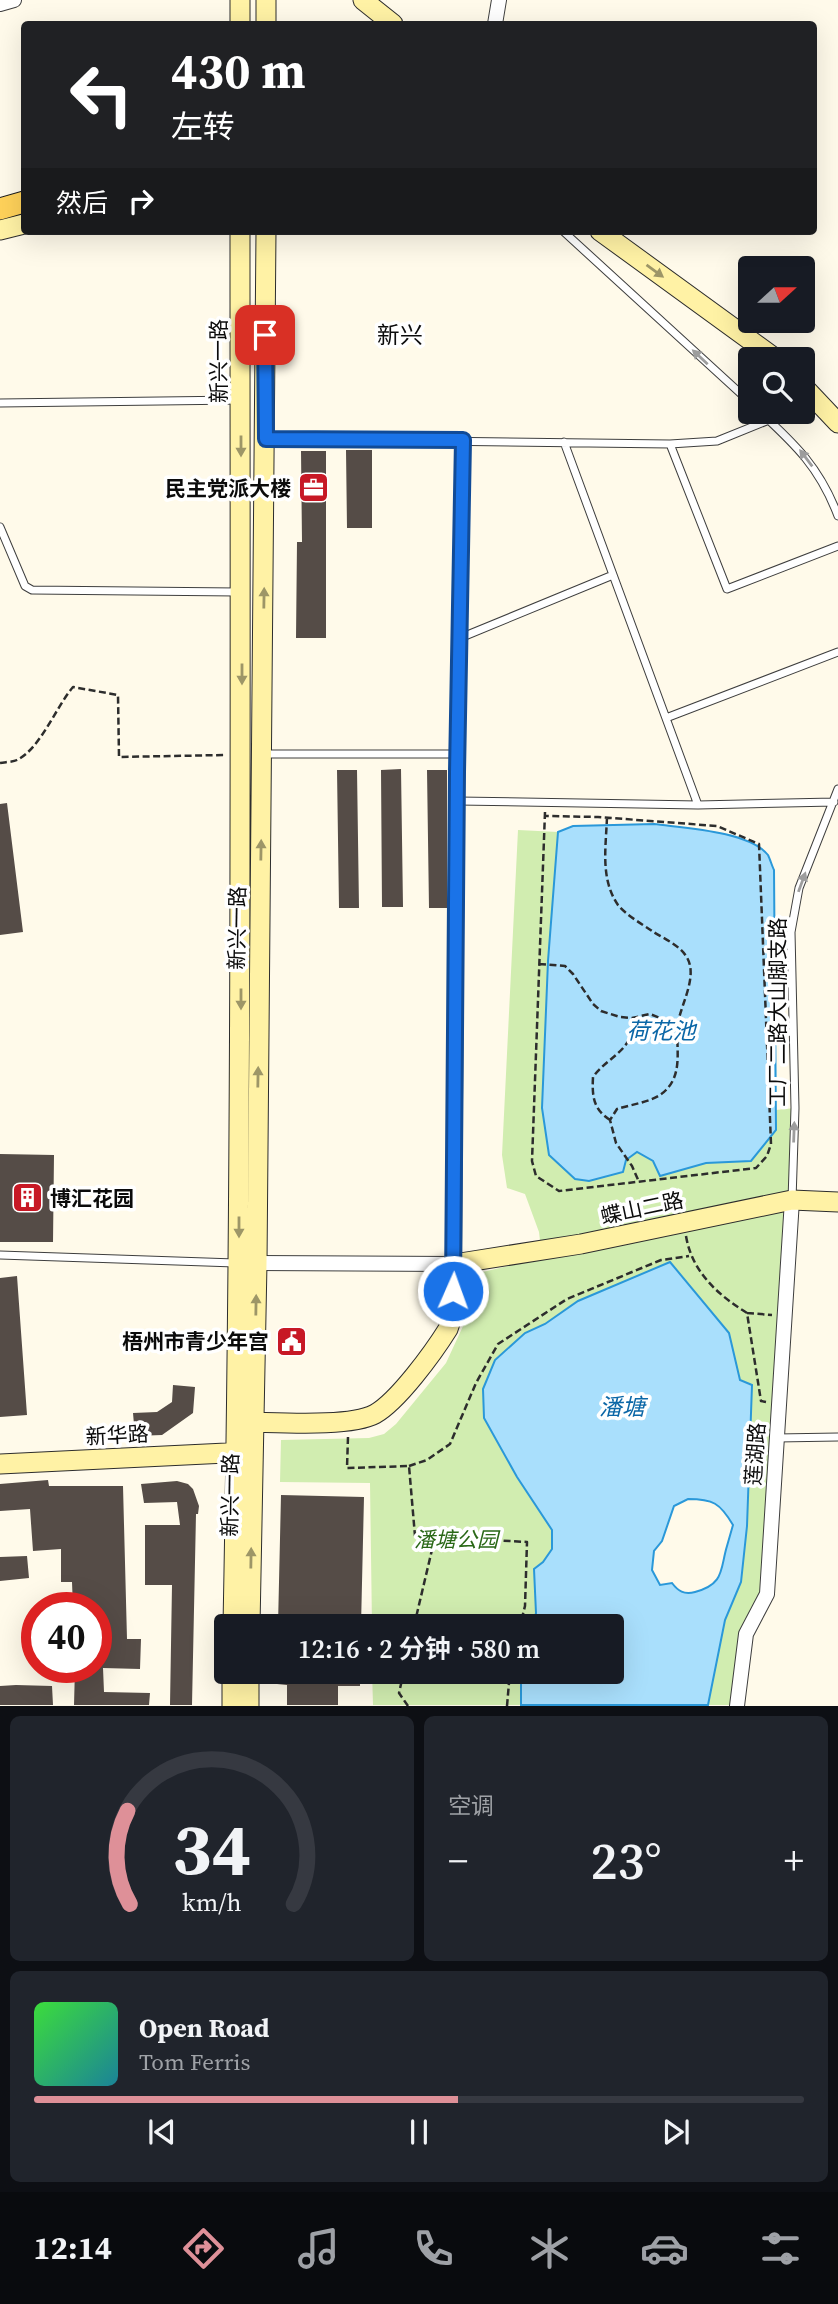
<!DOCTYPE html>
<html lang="zh">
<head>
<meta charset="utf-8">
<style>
  :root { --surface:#171b24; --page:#20242c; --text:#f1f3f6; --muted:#9ea1a6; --line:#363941; --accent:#de9098 }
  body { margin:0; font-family:"Source Serif 4","Noto Sans SC",serif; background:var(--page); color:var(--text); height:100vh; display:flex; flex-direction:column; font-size:26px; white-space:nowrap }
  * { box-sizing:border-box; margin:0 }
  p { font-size:23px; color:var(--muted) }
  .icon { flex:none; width:38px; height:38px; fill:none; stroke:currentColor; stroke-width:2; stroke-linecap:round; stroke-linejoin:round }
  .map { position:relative; height:1706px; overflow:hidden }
  .panel { display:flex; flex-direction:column; gap:10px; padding:10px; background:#0d0f14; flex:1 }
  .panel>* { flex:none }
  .top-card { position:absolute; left:21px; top:21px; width:796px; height:214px; border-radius:7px; box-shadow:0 7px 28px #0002; background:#202124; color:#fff; overflow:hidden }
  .needle { width:46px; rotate:69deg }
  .buttons { position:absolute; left:738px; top:256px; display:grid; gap:14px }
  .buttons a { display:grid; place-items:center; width:77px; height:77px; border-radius:7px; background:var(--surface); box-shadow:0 7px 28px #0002; font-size:35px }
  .speed { position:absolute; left:21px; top:1592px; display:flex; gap:14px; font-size:35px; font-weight:700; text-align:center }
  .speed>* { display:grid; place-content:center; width:91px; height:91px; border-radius:50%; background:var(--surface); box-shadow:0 7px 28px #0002; line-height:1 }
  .speed .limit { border:10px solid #d22; background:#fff; color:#111 }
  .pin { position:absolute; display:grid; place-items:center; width:60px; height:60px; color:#fff; margin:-30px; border-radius:14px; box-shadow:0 4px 10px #0006 }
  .me { position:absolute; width:77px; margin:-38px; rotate:2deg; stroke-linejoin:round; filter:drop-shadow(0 0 5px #0008) }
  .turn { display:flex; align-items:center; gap:24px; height:147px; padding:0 35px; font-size:32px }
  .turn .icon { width:91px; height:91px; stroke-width:2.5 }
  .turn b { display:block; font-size:49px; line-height:60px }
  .then { display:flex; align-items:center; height:66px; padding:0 35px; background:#0003; gap:14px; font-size:26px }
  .big { font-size:52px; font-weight:600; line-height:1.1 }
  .panel .tile { flex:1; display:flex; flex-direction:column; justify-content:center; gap:10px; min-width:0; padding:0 24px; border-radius:10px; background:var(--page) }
  .panel .dial { align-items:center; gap:0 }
  .dial svg { height:182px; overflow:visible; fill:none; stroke:var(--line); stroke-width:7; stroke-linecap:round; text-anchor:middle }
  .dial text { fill:var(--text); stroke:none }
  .song { display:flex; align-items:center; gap:21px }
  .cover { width:84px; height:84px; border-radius:10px; background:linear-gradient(135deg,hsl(120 70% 55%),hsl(190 70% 35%)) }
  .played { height:7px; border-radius:4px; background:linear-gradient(90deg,var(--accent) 55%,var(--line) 55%) }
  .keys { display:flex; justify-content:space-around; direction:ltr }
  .heat { display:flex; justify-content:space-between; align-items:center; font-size:38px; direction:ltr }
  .panel .tiles { flex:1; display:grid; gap:10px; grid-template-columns:1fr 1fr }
  .tile:last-child { grid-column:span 2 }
  .trip { position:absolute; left:214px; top:1614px; width:410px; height:70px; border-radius:7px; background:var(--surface); box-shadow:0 7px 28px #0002; font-weight:600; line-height:70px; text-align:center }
  .menu { display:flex; height:112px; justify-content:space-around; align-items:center; background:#090b0e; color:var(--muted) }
  .menu .icon { width:49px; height:49px }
  .menu .active { color:var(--accent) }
  .menu b { font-size:32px; color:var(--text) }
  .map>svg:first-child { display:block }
</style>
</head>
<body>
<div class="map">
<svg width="838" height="1706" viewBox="0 0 838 1706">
  <rect width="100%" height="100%" fill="#fffaea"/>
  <path fill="#d1edb0" d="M518 830 558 832 548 961 542 1108 626 1160 637 1152 653 1161 660 1176 706 1163 751 1161 776 1130V1110L795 1108 767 1590 746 1634 737 1705H708L725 1620 741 1582 747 1526 740 1380 729 1333 670 1262 578 1301 545 1324 525 1333 484 1418 517 1477 552 1530V1549L543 1562 535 1569 536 1613 532 1626H372L370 1483 280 1482 281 1440 369 1438 384 1434 396 1424 446 1363 464 1324 470 1275 542 1258 539 1232 525 1194 507 1188 502 1155Z
    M372 1671H521V1705H373Z"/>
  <path fill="#a9dffc" stroke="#2a98d9" stroke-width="2" fill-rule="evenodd" d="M654 824C683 828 749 831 768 855 770 859 772 866 774 870L776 1130 751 1161 706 1163 660 1176 653 1161 637 1152 626 1160 623 1172 589 1181 575 1179 549 1155 542 1108 548 961 558 832 573 826Z
    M670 1262 729 1333 740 1380 752 1385 747 1526 741 1582 725 1620 708 1705H521V1671H611V1626H532L536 1613 534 1569 543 1562 552 1549V1530L517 1477 484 1418 483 1389 495 1360 525 1333 545 1324 578 1301ZM688 1499C713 1499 720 1503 733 1525 731 1532 729 1539 727 1546 720 1569 725 1584 695 1592 684 1595 678 1591 672 1583L660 1585 652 1570 654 1551 662 1541 674 1506Z"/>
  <path fill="#554c47" d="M346 450H372V528H347Z
    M301 451H326V638H296L297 542H302Z
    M401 769 403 907H382L381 770Z
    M337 770H357L359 908H339Z
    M427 770H447V908H429Z
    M7 803 23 932 0 935V804Z
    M0 1154 54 1155 53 1242H0Z
    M17 1276 27 1415 0 1417V1278Z
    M173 1385 195 1387 193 1413 162 1435 135 1436 133 1413 157 1412 172 1402Z
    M48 1480 49 1486H123L127 1639H141L140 1669 103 1668 104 1692 150 1693 149 1705H74L75 1668H96V1608H73L72 1582H61V1549L33 1551 30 1509 0 1511V1484Z
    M177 1481 188 1484 193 1489 199 1506 198 1514H196L192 1705H170L172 1585H145V1525H180L177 1502 144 1503 141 1484Z
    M281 1495 364 1497 361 1626H278Z
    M27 1556 29 1578 0 1581V1557Z
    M277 1671H360V1686H338V1705H287V1685L277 1684Z
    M16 1685 52 1686 53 1705H0V1686Z"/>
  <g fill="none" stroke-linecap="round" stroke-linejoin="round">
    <defs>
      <path id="lane" d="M563 231 751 403
        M0 403 240 400
        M759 411C796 445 820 468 838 516
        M267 439 670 444 717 441 769 420
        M564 442 698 805
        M670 444 727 589 838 546
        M0 527 25 586 32 590 237 592
        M460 638 613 575
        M666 718 838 652
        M262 754H457
        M458 801 698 805 834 802
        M792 1200 795 1108 791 932 799 888 838 789
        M0 1255 235 1263
        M777 1438 838 1437"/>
      <path id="street" d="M0 4 14 0
        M495 24 499 0
        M257 1263 454 1264 457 772 463 440
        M737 1706 746 1634 767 1594 792 1200"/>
      <path id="secondary" d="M240 0V24
        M266 0V24
        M363 0 393 24
        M0 230 24 224
        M600 231 776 359
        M803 386 838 423
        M242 1422C273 1422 349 1428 375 1414 398 1401 433 1353 448 1329L452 1317 454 1264 581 1244 792 1200 838 1202
        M0 1464 247 1452
        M233 1626C242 1161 240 696 240 231
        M250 1626 257 1263 266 231
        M232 1706V1671
        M249 1706V1671"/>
      <path id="primary" d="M0 209 24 202"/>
    </defs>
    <use href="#lane" stroke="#3e3e3e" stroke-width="9"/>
    <use href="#street" stroke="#3e3e3e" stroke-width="16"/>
    <use href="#secondary" stroke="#2d2d2d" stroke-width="21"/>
    <use href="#primary" stroke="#1c1c1c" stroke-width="23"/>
    <path stroke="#2d2d2d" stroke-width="2.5" stroke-dasharray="7 3.5" stroke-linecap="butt" d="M0 763C5 762 13 762 17 760 40 749 56 707 73 687L118 695 119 757 225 755
      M545 812 532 1161 536 1176 559 1191 756 1168 767 1156 771 1144 759 844 717 826 598 817 546 816
      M607 817C606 847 600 879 618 905 626 915 642 924 652 931 663 938 679 945 686 956 699 975 681 1004 678 1023 675 1045 684 1072 666 1090 655 1102 632 1104 617 1109L610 1120 616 1143 632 1166 639 1182
      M539 964 565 966 573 974 593 1004 601 1011 620 1017 632 1018 650 1014 678 1025
      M610 1120C593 1109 592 1096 593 1077 608 1056 637 1049 632 1018
      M686 1236C692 1272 718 1295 747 1313L761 1401 766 1402
      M747 1313 772 1315
      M348 1437 347 1468 409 1466 415 1536 527 1542 525 1606 520 1626
      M409 1466 427 1460 450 1444 476 1383 498 1344 567 1299 661 1260 689 1256
      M414 1626 435 1537
      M404 1671 399 1693 408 1706
      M507 1706 510 1671"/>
    <use href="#lane" stroke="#fff" stroke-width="7"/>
    <use href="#street" stroke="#fff" stroke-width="14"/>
    <use href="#secondary" stroke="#fff2a5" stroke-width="19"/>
    <use href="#primary" stroke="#ffd25a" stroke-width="21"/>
  </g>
  <defs><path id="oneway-solid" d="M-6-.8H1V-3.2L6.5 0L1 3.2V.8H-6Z" transform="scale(1.75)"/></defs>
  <g fill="#9d9667">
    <use href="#oneway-solid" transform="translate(655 271) rotate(36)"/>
    <use href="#oneway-solid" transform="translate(241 446) rotate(90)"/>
    <use href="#oneway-solid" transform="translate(264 598) rotate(-89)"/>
    <use href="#oneway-solid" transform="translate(242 674) rotate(90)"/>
    <use href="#oneway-solid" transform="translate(261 850) rotate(-89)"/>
    <use href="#oneway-solid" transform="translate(241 999) rotate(90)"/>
    <use href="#oneway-solid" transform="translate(258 1077) rotate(-89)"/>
    <use href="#oneway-solid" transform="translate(239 1227) rotate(90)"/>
    <use href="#oneway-solid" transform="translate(256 1305) rotate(-89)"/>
    <use href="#oneway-solid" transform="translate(251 1558) rotate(-89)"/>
  </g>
  <g fill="#9d9d9d">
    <use href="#oneway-solid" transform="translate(700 357) rotate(-137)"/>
    <use href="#oneway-solid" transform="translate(806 458) rotate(-127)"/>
    <use href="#oneway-solid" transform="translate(802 882) rotate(-70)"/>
    <use href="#oneway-solid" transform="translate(794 1132) rotate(-88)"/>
  </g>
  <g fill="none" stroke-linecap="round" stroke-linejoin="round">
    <defs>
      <path id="route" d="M265 335 266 439 463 440 457 772 453 1291"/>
    </defs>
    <use href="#route" stroke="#114b97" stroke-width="18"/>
    <use href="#route" stroke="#1a73e8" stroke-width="12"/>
  </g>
  <defs>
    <symbol id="office-square" viewBox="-11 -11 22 22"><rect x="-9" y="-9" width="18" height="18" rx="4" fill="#c71825" stroke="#fff"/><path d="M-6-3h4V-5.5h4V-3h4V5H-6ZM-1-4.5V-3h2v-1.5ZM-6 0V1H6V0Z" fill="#fff"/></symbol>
    <symbol id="building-square" viewBox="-11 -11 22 22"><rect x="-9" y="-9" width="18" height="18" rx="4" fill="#c71825" stroke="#fff"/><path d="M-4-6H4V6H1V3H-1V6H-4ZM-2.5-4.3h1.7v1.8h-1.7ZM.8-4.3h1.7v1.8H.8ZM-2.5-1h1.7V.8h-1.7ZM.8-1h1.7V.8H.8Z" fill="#fff"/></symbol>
    <symbol id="civic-square" viewBox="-11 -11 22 22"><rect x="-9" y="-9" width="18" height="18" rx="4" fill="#c71825" stroke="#fff"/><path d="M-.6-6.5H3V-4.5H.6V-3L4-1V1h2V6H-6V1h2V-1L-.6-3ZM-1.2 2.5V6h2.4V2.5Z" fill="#fff"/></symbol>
  </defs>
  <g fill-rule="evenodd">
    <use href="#office-square" x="296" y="470" width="35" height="35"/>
    <use href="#building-square" x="10" y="1180" width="35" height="35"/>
    <use href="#civic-square" x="274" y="1324" width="35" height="35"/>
  </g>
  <g text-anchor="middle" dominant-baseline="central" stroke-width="7" stroke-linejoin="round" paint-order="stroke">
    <g font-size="21" fill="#0b0b0b" stroke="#fff">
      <text transform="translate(218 361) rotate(-90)">新兴一路</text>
      <text transform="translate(237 928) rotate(-89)">新兴一路</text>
      <text transform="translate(777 1012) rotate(-90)">工厂二路大山脚支路</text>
      <text transform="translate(642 1208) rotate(-12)">蝶山二路</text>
      <text transform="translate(117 1435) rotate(-3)">新华路</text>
      <text transform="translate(755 1454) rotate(-86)">莲湖路</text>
      <text transform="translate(230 1495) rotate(-89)">新兴一路</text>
    </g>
    <g font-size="21" font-weight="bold" fill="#0b0b0b" stroke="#fff" text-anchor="end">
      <text x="291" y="488">民主党派大楼</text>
      <text x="50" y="1198" text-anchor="start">博汇花园</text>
      <text x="269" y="1341">梧州市青少年宫</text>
    </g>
    <g font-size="21" font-style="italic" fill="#2a6817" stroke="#fff">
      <text x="456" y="1539">潘塘公园</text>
    </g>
    <g font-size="23" fill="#0b0b0b" stroke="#fff">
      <text x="400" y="335">新兴</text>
    </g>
    <g font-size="23" font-style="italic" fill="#0b67a7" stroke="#fff">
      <text x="661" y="1031">荷花池</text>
      <text x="622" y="1407">潘塘</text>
    </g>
  </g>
</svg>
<div class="buttons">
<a><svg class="needle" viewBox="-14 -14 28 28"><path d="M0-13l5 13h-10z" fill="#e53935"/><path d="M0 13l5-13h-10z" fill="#9ea1a6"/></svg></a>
<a><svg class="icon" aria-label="search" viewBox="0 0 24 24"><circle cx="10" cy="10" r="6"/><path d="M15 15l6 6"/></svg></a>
</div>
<div class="speed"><div class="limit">40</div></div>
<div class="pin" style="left:265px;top:335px;background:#d93025"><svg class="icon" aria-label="arrive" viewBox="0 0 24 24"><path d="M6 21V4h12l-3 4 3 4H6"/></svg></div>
<svg class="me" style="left:453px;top:1291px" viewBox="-20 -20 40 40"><circle r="17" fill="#1a73e8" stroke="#fff" stroke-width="3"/><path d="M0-11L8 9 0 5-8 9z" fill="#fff"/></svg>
<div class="trip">12:16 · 2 分钟 · 580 m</div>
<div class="top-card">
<div class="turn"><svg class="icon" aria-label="left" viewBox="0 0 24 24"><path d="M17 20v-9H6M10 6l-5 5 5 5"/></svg><div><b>430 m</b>左转</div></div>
<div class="then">然后<svg class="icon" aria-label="right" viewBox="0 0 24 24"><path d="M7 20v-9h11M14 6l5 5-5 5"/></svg></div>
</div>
</div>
<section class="panel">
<div class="tiles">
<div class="tile dial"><svg viewBox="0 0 100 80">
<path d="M14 69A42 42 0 1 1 86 69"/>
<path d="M14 69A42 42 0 0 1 13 28" stroke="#de9098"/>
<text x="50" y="56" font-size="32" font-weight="700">34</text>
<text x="50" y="72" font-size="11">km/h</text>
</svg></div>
<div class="tile"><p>空调</p>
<div class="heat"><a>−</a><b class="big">23°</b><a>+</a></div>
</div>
<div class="tile">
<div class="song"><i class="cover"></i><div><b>Open Road</b><p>Tom Ferris</p></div></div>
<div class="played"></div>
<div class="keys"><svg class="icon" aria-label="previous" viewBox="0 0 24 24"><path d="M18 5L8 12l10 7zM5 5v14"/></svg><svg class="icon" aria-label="pause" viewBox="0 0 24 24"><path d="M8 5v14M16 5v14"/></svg><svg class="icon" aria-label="next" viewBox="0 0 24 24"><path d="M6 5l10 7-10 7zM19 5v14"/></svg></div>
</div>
</div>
</section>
<nav class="menu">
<b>12:14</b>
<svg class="icon active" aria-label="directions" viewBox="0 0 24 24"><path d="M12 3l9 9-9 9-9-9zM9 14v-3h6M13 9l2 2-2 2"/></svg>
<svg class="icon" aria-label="music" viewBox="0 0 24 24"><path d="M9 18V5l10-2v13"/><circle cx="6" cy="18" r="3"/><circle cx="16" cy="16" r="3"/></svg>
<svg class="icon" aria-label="phone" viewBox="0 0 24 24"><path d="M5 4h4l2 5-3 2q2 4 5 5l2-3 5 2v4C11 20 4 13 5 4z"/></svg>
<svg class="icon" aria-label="climate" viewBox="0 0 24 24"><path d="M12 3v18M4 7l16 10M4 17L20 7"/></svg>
<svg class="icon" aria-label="car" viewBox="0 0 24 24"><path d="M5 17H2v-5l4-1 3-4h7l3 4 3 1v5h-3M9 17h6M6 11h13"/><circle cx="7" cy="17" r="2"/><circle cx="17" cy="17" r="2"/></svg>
<svg class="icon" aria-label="filters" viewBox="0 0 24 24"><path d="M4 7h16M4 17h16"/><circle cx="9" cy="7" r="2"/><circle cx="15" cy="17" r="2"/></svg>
</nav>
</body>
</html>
